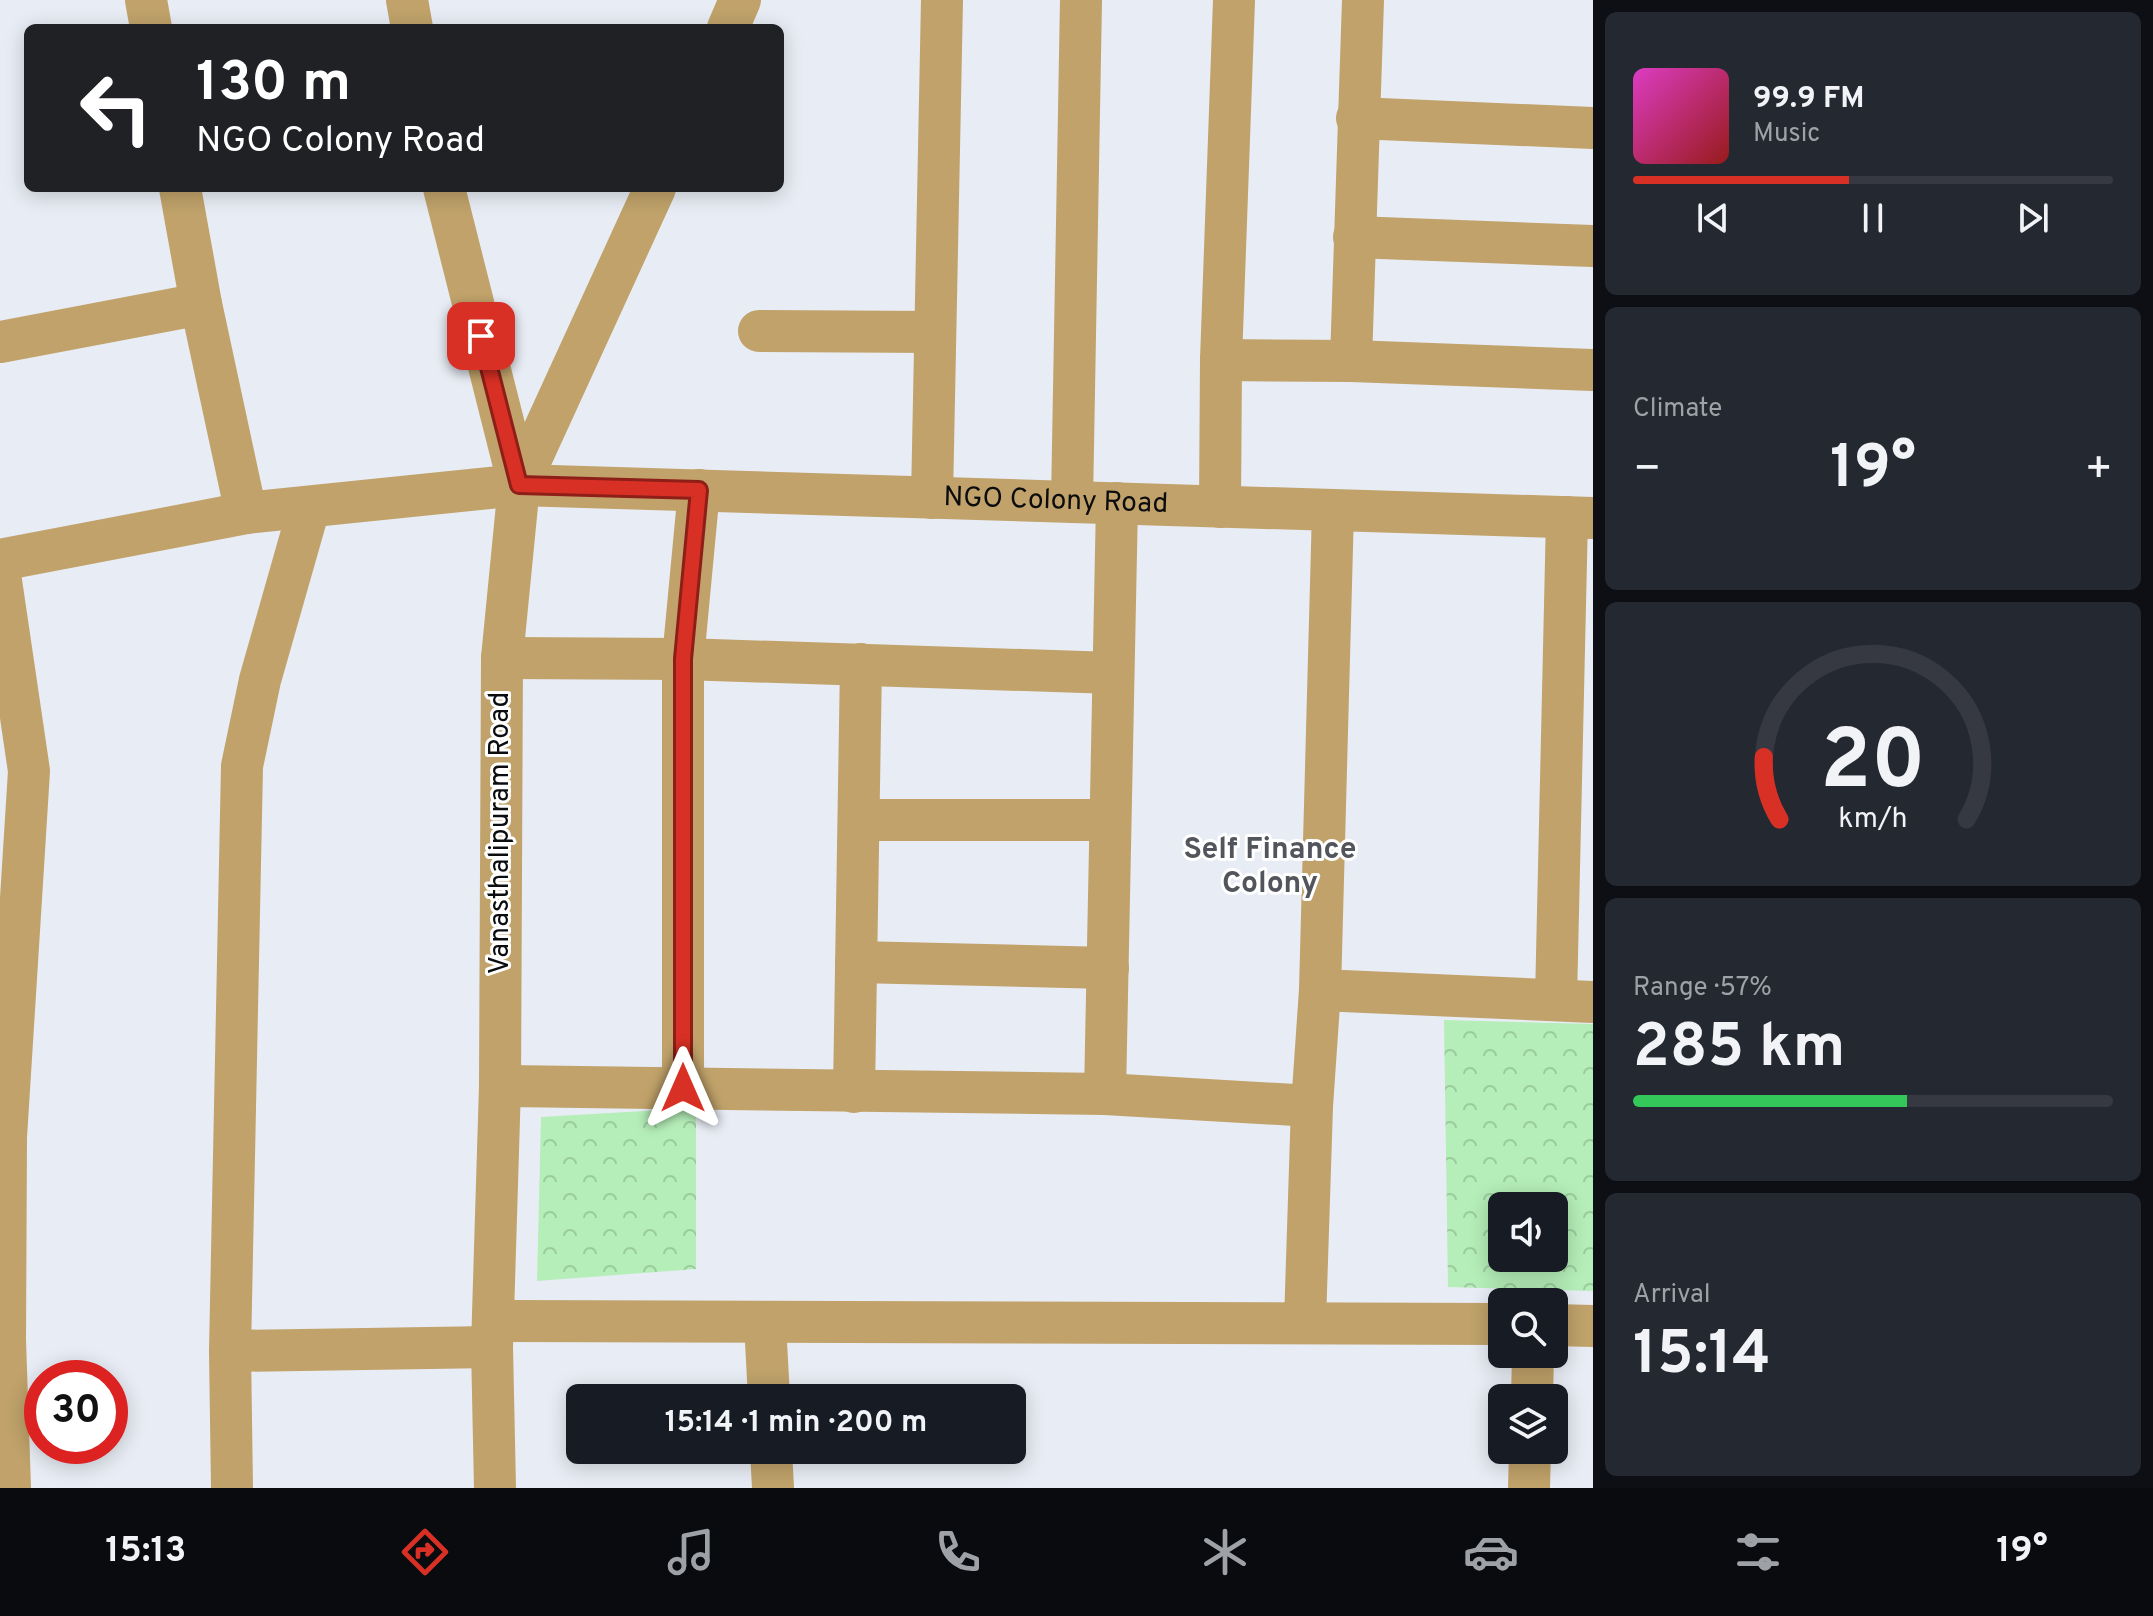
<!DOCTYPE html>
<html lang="en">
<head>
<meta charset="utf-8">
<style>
  :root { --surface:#171b24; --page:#242831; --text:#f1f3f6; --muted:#9ea1a6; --line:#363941; --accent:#d93025 }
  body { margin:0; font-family:Overpass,sans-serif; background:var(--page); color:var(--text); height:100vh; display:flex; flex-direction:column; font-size:30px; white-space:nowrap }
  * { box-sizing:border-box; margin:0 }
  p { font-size:26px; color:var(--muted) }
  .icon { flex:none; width:44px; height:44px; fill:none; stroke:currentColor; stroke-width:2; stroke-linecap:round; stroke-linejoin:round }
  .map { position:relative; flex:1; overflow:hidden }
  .side { display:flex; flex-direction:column; gap:12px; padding:12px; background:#0d0f14; width:560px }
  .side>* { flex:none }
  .banner { position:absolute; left:24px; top:24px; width:760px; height:168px; border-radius:12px; box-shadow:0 4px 20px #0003; background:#202124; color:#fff; overflow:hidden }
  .tools { position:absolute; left:1488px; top:1192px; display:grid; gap:16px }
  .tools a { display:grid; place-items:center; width:80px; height:80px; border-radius:12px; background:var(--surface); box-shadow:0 4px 20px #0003; font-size:40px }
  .speed { position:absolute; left:24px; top:1360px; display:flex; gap:16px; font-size:40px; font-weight:700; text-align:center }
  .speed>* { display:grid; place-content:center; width:104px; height:104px; border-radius:50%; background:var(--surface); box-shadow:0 4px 20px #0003; line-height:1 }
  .speed .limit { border:12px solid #d22; background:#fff; color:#111 }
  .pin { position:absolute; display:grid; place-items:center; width:68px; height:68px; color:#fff; margin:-34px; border-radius:16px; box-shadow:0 4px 12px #0006 }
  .me { position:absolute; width:88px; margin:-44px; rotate:0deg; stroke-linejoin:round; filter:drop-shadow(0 0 6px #0008) }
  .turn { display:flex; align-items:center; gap:28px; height:168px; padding:0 40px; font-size:36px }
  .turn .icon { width:104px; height:104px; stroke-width:2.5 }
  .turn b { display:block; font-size:56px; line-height:68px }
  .big { font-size:60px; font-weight:700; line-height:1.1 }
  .side .widget { flex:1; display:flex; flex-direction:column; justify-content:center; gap:12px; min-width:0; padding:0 28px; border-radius:12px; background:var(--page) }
  .side .dial { align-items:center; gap:0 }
  .dial svg { height:208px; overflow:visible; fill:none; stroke:var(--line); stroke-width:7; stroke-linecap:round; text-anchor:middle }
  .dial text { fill:var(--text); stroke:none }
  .song { display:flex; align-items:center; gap:24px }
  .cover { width:96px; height:96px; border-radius:12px; background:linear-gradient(135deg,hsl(310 70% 55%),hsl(0 70% 35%)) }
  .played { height:8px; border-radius:4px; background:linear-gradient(90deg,var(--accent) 45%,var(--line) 45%) }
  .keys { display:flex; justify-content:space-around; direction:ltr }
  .heat { display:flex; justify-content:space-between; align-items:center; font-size:44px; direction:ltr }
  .charge { height:12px; border-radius:6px; background:linear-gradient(90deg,#34c759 57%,var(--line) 0) }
  .trip { position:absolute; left:566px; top:1384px; width:460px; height:80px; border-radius:12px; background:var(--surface); box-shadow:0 4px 20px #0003; font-weight:700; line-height:80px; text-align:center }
  .tabs { display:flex; height:128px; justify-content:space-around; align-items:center; background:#090b0e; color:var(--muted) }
  .tabs .icon { width:56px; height:56px }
  .tabs .current { color:var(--accent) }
  .tabs b { font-size:36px; color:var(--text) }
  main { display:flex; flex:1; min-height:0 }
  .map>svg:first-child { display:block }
</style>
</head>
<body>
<main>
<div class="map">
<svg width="1593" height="1488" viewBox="0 0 1593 1488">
  <defs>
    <pattern id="park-crowns" width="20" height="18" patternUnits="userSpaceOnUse" patternTransform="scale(2)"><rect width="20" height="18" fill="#b5eeb8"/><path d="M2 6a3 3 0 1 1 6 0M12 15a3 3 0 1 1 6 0" fill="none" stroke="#9acb9d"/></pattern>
  </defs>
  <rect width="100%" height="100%" fill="#e8ecf4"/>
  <path fill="url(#park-crowns)" fill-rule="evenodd" d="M1444 1020 1593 1024V1291L1448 1287ZM1502 1206H1554V1258H1502Z
    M696 1108V1269L537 1281 541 1117Z"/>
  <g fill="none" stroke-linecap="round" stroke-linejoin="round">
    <g stroke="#c0a26a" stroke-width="42">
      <path d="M146 0 151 28"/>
      <path d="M407 0 412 28"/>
      <path d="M728 28 740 0"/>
      <path d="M1357 118 1593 128"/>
      <path d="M180 188 201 304 246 513"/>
      <path d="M444 188 519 485 502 658 500 1086 492 1347 495 1488"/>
      <path d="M1354 237 1593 246"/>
      <path d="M759 331 935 332"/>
      <path d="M0 342 201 304"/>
      <path d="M1221 360 1351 361 1363 0"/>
      <path d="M1351 361 1593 370"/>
      <path d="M519 485 655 188"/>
      <path d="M932 498 942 0"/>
      <path d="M1072 502 1081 0"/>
      <path d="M1220 507 1221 360 1234 0"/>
      <path id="s1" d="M0 560 246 513 519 485 1593 518"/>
      <path d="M0 574 29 771 6 1137 5 1340 10 1488"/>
      <path d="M502 658 683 659 1113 673"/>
      <path d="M859 820H1110"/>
      <path d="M856 962 1108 968"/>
      <path d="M1320 990 1593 1002"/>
      <path d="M1556 1000 1567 517"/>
      <path d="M500 1086 1105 1094 1312 1106"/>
      <path d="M683 1088V659L699 490"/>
      <path d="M854 1092 861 664"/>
      <path d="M1105 1094 1117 503"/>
      <path d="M493 1321 1502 1324"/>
      <path d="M1305 1322 1312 1106 1320 990 1333 510"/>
      <path d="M765 1323 769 1398"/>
      <path d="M1554 1325 1593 1326"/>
      <path d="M230 1351 492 1347"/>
      <path d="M1532 1398 1533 1354"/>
      <path d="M771 1450 773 1488"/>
      <path d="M232 1488 230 1351 242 766 260 680 309 508"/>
      <path d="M1529 1488 1530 1450"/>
    </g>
  </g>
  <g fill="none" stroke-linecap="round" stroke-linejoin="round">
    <defs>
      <path id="route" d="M481 336 519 485 699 490 683 659V1088"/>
    </defs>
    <use href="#route" stroke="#8d1f18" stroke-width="20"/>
    <use href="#route" stroke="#d93025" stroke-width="14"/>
  </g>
  <g text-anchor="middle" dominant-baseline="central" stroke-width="6" stroke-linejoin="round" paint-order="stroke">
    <g font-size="28" fill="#0b0c0e" stroke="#fff">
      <text stroke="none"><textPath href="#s1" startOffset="1062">NGO Colony Road</textPath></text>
      <text transform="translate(501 833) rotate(-90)">Vanasthalipuram Road</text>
    </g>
    <g font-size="30" font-weight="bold" fill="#52555c" stroke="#fff">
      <text x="1270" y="850">Self Finance<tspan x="1270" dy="34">Colony</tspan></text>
    </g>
  </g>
</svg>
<div class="tools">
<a><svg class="icon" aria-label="sound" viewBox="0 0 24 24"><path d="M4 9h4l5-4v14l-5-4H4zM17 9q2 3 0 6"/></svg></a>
<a><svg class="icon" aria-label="search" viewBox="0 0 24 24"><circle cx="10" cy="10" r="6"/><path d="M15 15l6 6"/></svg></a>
<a><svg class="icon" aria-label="layers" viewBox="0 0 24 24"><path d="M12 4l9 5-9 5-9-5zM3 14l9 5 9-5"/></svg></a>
</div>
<div class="speed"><div class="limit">30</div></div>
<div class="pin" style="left:481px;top:336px;background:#d93025"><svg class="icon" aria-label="arrive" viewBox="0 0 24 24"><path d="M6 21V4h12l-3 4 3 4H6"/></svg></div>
<svg class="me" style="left:683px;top:1088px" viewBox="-20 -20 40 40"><path d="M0-17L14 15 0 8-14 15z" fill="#d93025" stroke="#fff" stroke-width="4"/></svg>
<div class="trip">15:14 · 1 min · 200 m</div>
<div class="banner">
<div class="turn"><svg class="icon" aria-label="left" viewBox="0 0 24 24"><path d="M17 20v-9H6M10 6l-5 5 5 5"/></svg><div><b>130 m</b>NGO Colony Road</div></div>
</div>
</div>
<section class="side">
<div class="widget">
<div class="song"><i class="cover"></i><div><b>99.9 FM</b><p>Music</p></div></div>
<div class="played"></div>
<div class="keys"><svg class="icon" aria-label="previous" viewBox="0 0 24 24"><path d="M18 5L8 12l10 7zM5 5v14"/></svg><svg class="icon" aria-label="pause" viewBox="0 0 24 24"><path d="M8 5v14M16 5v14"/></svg><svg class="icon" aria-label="next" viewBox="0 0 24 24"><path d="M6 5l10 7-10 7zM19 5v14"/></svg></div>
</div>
<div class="widget"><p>Climate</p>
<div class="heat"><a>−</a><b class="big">19°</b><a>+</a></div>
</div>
<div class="widget dial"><svg viewBox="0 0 100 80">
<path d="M14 69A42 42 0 1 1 86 69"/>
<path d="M14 69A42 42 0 0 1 8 45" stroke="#d93025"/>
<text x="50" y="56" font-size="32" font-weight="700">20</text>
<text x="50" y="72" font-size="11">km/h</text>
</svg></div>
<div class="widget"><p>Range · 57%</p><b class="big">285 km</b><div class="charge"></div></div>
<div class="widget"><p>Arrival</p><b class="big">15:14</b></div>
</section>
</main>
<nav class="tabs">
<b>15:13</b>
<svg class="icon current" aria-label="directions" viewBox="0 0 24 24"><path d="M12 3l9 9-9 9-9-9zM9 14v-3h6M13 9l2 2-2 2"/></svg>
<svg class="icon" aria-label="music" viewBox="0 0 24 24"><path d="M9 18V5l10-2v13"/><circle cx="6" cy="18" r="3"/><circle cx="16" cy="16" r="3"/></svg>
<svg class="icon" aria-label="phone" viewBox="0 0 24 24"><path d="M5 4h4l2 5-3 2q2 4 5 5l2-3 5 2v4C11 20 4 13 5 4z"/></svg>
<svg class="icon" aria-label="climate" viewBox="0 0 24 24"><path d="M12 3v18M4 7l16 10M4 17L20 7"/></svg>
<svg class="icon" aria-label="car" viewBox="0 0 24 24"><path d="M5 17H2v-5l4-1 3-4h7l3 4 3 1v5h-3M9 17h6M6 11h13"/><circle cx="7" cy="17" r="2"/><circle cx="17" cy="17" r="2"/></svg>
<svg class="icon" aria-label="filters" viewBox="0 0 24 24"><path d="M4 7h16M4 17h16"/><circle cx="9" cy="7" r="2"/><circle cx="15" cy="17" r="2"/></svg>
<b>19°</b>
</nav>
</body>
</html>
